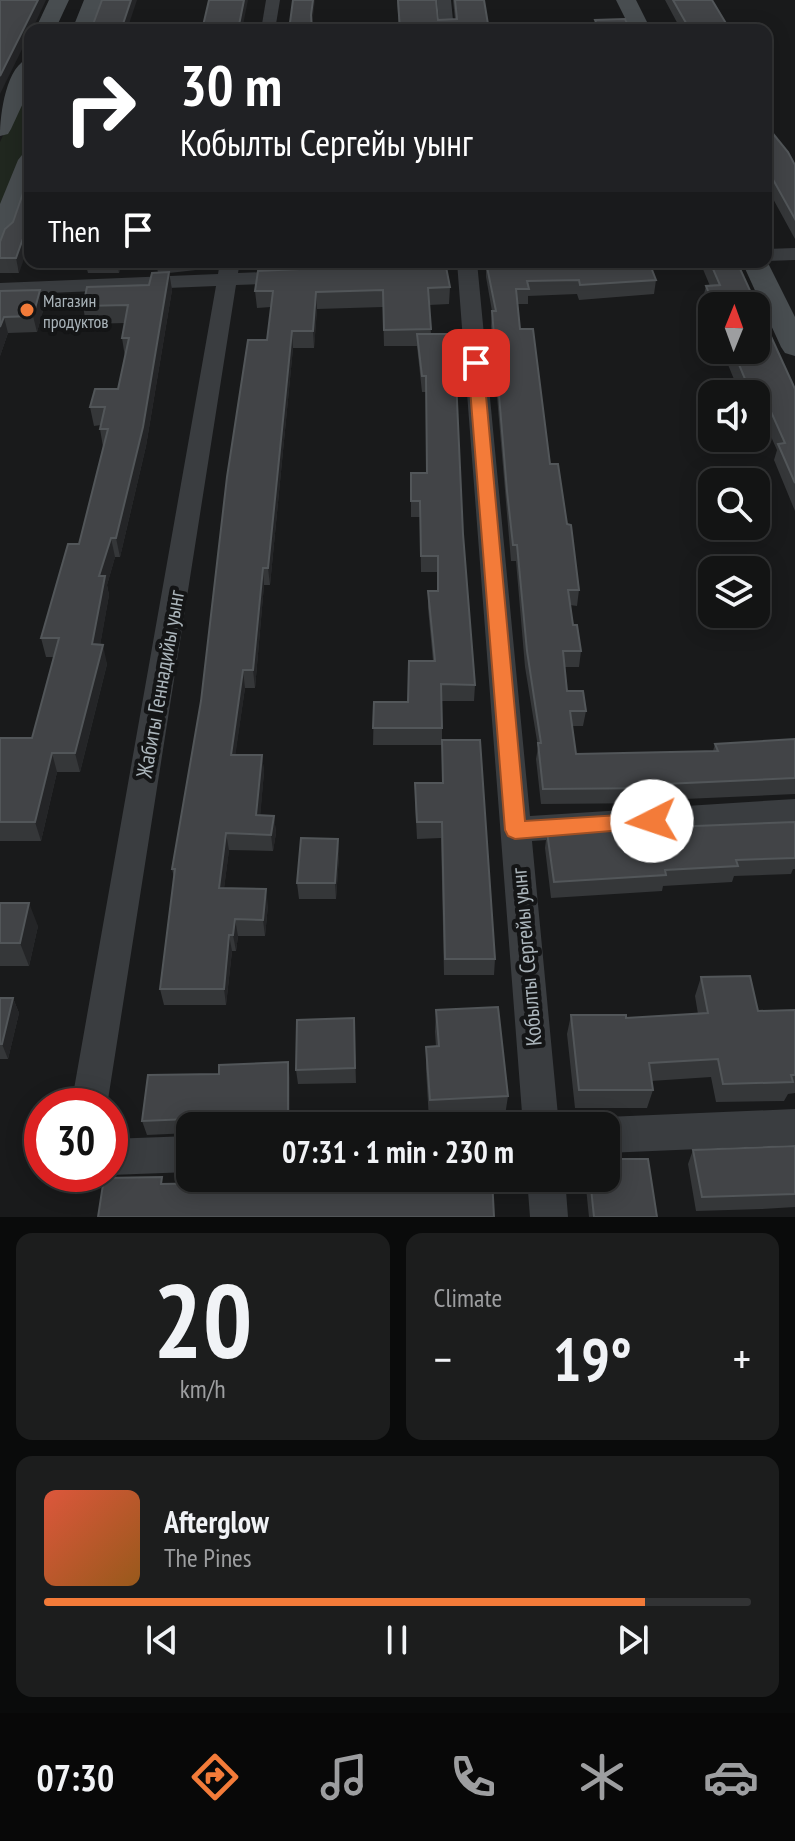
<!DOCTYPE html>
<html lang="en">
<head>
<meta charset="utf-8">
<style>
  :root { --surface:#131414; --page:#1c1d1d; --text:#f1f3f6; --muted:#9d9ea0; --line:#323334; --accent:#f37b39 }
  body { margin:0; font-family:"PT Sans Narrow",sans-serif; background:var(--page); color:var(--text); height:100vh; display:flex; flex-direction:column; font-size:30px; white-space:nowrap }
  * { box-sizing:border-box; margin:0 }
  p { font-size:26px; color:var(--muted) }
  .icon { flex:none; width:44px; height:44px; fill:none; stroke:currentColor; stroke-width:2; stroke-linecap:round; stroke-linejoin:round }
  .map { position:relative; height:1217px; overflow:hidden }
  .drawer { display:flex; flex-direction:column; gap:16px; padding:16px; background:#0a0b0b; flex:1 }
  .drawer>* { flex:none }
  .hud { position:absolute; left:24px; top:24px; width:748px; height:244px; border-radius:16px; box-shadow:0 4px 20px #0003,0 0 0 2px var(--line); background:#202124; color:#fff; overflow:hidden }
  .needle { width:52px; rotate:1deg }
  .buttons { position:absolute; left:698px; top:292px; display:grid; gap:16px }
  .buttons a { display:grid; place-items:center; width:72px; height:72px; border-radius:16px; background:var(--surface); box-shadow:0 4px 20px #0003,0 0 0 2px var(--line); font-size:40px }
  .speed { position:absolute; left:24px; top:1088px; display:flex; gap:16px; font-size:40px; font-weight:700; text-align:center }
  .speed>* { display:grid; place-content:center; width:104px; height:104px; border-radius:50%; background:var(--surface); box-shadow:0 4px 20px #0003,0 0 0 2px var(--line); line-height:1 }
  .speed .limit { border:12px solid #d22; background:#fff; color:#111 }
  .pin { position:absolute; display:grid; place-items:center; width:68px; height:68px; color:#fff; margin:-34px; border-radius:16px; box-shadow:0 4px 12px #0006 }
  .me { position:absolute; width:88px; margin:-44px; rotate:266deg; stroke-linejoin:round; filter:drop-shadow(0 0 6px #0008) }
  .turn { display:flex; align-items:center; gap:28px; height:168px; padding:0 24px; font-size:36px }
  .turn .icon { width:104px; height:104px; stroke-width:2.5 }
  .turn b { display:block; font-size:56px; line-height:68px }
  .then { display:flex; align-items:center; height:76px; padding:0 24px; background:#0003; gap:16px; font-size:30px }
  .big { font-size:60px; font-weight:700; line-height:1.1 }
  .drawer .card { flex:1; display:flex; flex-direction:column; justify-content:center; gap:12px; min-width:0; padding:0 28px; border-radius:16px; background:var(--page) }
  .drawer .dial { align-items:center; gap:0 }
  .dial b { font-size:104px; line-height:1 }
  .song { display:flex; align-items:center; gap:24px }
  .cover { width:96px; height:96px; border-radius:12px; background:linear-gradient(135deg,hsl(10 70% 55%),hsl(30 70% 35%)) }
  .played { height:8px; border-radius:4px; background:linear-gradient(90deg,var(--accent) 85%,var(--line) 85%) }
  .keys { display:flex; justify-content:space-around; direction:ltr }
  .heat { display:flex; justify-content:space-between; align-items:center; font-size:44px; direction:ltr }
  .drawer .tiles { flex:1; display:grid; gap:16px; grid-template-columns:1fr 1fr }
  .card:last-child { grid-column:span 2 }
  .trip { position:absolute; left:176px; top:1112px; width:444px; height:80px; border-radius:16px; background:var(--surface); box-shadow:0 4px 20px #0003,0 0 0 2px var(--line); font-weight:700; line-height:80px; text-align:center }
  .menu { display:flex; height:128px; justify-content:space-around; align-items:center; background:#080808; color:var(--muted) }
  .menu .icon { width:56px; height:56px }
  .menu .on { color:var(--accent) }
  .menu b { font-size:36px; color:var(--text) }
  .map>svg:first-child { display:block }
</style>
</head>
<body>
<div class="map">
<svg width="795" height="1217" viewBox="0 0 795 1217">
  <rect width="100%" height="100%" fill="#191a1b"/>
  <path fill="#20271f" d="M30 77V147L0 220V142Z"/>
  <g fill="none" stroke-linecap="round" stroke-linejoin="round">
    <path fill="#3a3d40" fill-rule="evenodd" d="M266 0H280L275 30H261Z
      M437 0H451L454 30H440Z
      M795 248V260L766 261V249Z
      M220 262H240L238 273 290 271 300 277 290 283 236 285 107 1106H71L216 286 0 295V283L218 274Z
      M457 262H477L530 816 795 799V823L532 841 559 1126H523Z
      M795 1109V1145L606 1153V1126H592L606 1117Z
      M190 1136V1172L110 1175 107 1174H110V1139Z
      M527 1178H565L568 1217H530Z"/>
    <path fill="#484d50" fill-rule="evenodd" d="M49 0H69L55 30H35Z
      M84 0H104L92 30H72Z
      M616 0H636L651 30H631Z
      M30 58V88L11 129 8 134 0 136C0 115 6 64 30 58Z
      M30 153V191L13 235 9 240 0 243V204L18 160 22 155Z
      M766 259 795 317V356L785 353 781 347 742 262H766Z"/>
  </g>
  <path fill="#353739" d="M397 0H436L438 20 455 19 453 0H484L489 30H399Z
    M665 0H712L730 30H681Z
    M766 125 795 165V239L766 186Z
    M13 222 19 273H0V242Z
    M85 262H122L119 273H88Z
    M156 262H197L196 270 169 273 172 290 146 446 120 557H115L107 585 109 595 100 645 107 664 80 772H57L41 841H0V738H32L54 657H46L41 638 79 544 103 447 100 429 101 425 94 426 90 407 118 389 125 357 122 338 125 323 86 324 83 306 149 285 158 273Z
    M261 262H397L262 269Z
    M486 262 656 280 654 294 579 300 577 294 528 296V304H517L520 329 550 464 567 524 579 590 577 606 570 605 573 625 581 651 579 667H565L567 691 586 711 583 726H572L576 754 713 751 715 744 795 739V794L662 800 661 803 541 804 536 759 538 747 525 667 516 561H511L491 326 492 311 486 277Z
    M700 262H737L795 389V511L774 460 777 450 764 421 759 422 756 414V394H740L722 350H756V306H712V325L702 302 706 286H710Z
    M450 287 449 304 429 305 431 334 463 534 475 685 474 701H442V745H373L374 702H408L433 661 428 608V591H438V572H421L420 517H411V473H427L426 392H422L417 346H384L383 307 317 309 314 348H293L270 585H264L255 688H245L235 755H262L264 772 260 815 274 816 276 833 273 851 229 850 224 888 268 905 265 936H238L236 951H232L226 1005H164L160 989 174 878 172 869 267 340 271 307 257 308 255 291Z
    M40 290 44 307 37 332 8 333 0 356V291Z
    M442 740 495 959 494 975H444L441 838 417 839 415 800V783H442Z
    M795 822V869H793L791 874 734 876 732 882 663 886 662 891 551 898 545 848 547 832Z
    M338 839 339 855 336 899H299L297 883Z
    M0 903 38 926 29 966H0Z
    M701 977 758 1011 795 1010V1093L788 1094 784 1101 716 1102 711 1077 651 1081 653 1090 647 1108H575L567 1034 571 1015 626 1018 698 1014 695 996Z
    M0 998H13L19 1013 8 1059H0Z
    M436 1010 508 1096 505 1116 429 1120 426 1069V1047H436L435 1032Z
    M354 1018 356 1083 298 1084 296 1070Z
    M290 1077V1126H190V1133L147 1135 142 1121Z
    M795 1146V1207L762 1209 696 1211 688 1164 693 1150Z
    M585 1178H606L657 1217H589Z"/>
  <path fill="#242527" d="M38 0H46L32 30H30V33L0 94V76Z
    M131 0H137L127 30H121Z
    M244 0H248L242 30H238Z
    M313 0H315L312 27 311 15Z
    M30 219V242L19 273 16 258Z
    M117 262H122L119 273Z
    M169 272 172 290 146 446 120 557 116 538Z
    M40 290 44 307 37 332 33 316Z
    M316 292 317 309 314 348 313 331Z
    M4 317 8 333 0 356V327Z
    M292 331 293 348 270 585 268 568Z
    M111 538 115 557 107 585 109 595 97 663 92 644 99 576Z
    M263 568 264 585 255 688 253 670Z
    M103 645 107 664 80 772 75 753Z
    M243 670 245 688 233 772 231 755Z
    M52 753 57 772 41 841 35 822Z
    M262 755 264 772 259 832 256 815Z
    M274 816 276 833 273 851 271 835Z
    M226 833 229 850 222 905 219 888Z
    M338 839 339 855 336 899 335 883Z
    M266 889 268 905 265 936 263 920Z
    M29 903 38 926 29 966 20 943Z
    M235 919 238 936 236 951 233 935Z
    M229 935 232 951 226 1005 224 989Z
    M13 998 19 1013 8 1059 2 1044Z
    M288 1062 290 1077V1126L288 1115Z"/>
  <path fill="#424447" stroke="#525659" stroke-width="2" d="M0 0H38L0 76Z
    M102 0H131L121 30H91Z
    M209 0H244L238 30H202Z
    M293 0H313L311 15 312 30H289Z
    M398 0H436L438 20 457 19 455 0H484L489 30H400Z
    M673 0H712L730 30H690Z
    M625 19 630 30H561L559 26 597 25 595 20Z
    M766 125 788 152 795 165V219L766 167Z
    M30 173V219L16 258H0V242L5 229 13 222Z
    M445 262 450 287 428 288 431 329 384 330 383 290 316 292 313 331H292L268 568H263L253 670H243L231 755H262L256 815 274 816 271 835 226 833 219 888 266 889 263 920 235 919 233 935H229L224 989H160L175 869H172L201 701 227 477 248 340H267L273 291H255L258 271Z
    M486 262H649L656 280 580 285 579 280 527 281 529 289H516L520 329H533L550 464H558L567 524 571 525 579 590H568L573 625H577L581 651H563L567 691H583L586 711H570L576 754 718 751 715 744 795 739V778L664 784 665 788 543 789 538 743H541L527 651 517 545H513L507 491 492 311H496Z
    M710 262H737L795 389V483L778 444 785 443 768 405H763L752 379H745L733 350H756V306H714L706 286 720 285Z
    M169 272 143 427 116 538H111L99 576H105L92 644 103 645 75 753H52L35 822H0V738H32L59 638H41L68 544H79L108 429H100L105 407H90L95 389H118L129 338H122L128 305 83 306 87 287 149 285 152 273Z
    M40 290 33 316 4 317 0 327V291Z
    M417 334H454L463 534 475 685 441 684 442 728H373L374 702H408L409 661H435L428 591H438V556H421L420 501H411V473H427L426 376H422Z
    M442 740H480L495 959H445L442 822H417L415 783H443Z
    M795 822V858L736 860 738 866 665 870 666 875 554 882 547 832Z
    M301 838 338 839 335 883H297Z
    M0 903H29L20 943H0Z
    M750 976 758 1011 795 1010V1075H791L793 1082 723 1084 718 1059 649 1063 653 1090H579L571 1015H626V1018L708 1013 701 977Z
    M0 998H13L2 1044H0Z
    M498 1007 508 1096 430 1100 426 1047 439 1046 436 1010Z
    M354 1018 355 1068 296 1070 297 1020Z
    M288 1062V1115L142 1121 148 1075 219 1074V1065Z
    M795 1146V1194L702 1197 693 1150Z
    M606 1159H648L657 1217H594L590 1178H606Z
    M162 1177 161 1184 263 1182 264 1178H492L494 1217H98L104 1178Z"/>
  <path fill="#f37b39" stroke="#9e5025" stroke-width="2" d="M476 359 483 363 525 821 652 813 659 815 662 821 659 827 515 839 508 836 505 830 468 363Z"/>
  <circle fill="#f37b39" stroke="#141516" stroke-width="3" cx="27" cy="310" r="8"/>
  <g text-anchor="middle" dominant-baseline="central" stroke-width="8" stroke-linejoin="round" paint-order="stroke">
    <g font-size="18" fill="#abb5bb" stroke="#141516" text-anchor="start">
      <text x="43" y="300">Магазин<tspan x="43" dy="21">продуктов</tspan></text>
    </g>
    <g font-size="22" fill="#abb5bb" stroke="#141516">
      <text transform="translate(160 684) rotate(-80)">Жабиты Геннадийы уынг</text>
      <text transform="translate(526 957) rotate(-95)">Кобылты Сергейы уынг</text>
    </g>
  </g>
</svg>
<div class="buttons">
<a><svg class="needle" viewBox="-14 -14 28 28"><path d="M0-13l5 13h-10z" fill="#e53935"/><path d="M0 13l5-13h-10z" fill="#9d9ea0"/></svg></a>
<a><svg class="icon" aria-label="sound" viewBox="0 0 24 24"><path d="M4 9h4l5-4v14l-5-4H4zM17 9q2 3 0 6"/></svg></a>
<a><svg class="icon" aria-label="search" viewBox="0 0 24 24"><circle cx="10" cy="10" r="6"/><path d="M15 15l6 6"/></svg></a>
<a><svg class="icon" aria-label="layers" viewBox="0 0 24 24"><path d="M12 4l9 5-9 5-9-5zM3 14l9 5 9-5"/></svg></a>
</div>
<div class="speed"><div class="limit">30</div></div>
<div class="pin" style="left:476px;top:363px;background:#d93025"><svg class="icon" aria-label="arrive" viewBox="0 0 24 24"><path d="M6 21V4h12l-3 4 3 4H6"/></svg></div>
<svg class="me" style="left:652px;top:821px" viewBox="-20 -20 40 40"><circle r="19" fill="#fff"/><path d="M0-13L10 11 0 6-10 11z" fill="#f37b39"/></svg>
<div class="trip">07:31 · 1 min · 230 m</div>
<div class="hud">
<div class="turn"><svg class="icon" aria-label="right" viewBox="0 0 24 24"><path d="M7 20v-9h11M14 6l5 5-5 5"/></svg><div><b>30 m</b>Кобылты Сергейы уынг</div></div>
<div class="then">Then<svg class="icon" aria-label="arrive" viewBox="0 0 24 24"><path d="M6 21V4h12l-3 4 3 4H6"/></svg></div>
</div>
</div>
<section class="drawer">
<div class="tiles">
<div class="card dial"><b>20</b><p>km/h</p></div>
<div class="card"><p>Climate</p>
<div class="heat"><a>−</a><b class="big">19°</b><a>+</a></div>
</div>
<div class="card">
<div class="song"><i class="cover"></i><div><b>Afterglow</b><p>The Pines</p></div></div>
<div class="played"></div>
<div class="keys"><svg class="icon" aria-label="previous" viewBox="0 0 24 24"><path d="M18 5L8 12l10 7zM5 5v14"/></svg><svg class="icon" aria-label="pause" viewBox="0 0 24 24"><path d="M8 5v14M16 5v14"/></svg><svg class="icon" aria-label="next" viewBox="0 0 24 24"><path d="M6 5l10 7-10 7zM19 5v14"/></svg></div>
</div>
</div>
</section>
<nav class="menu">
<b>07:30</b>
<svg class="icon on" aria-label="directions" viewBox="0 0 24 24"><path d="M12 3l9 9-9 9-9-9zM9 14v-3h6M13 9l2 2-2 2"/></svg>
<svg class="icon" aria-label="music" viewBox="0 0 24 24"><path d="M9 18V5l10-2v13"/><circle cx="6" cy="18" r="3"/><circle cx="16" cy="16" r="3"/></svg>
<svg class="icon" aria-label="phone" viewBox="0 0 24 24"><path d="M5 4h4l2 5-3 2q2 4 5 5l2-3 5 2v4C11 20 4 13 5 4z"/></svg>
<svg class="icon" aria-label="climate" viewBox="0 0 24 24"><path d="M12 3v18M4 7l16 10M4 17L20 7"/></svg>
<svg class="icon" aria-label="car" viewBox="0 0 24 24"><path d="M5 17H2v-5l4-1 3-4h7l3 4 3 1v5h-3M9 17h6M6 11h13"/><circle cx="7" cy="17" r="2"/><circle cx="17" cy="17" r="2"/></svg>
</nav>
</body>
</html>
